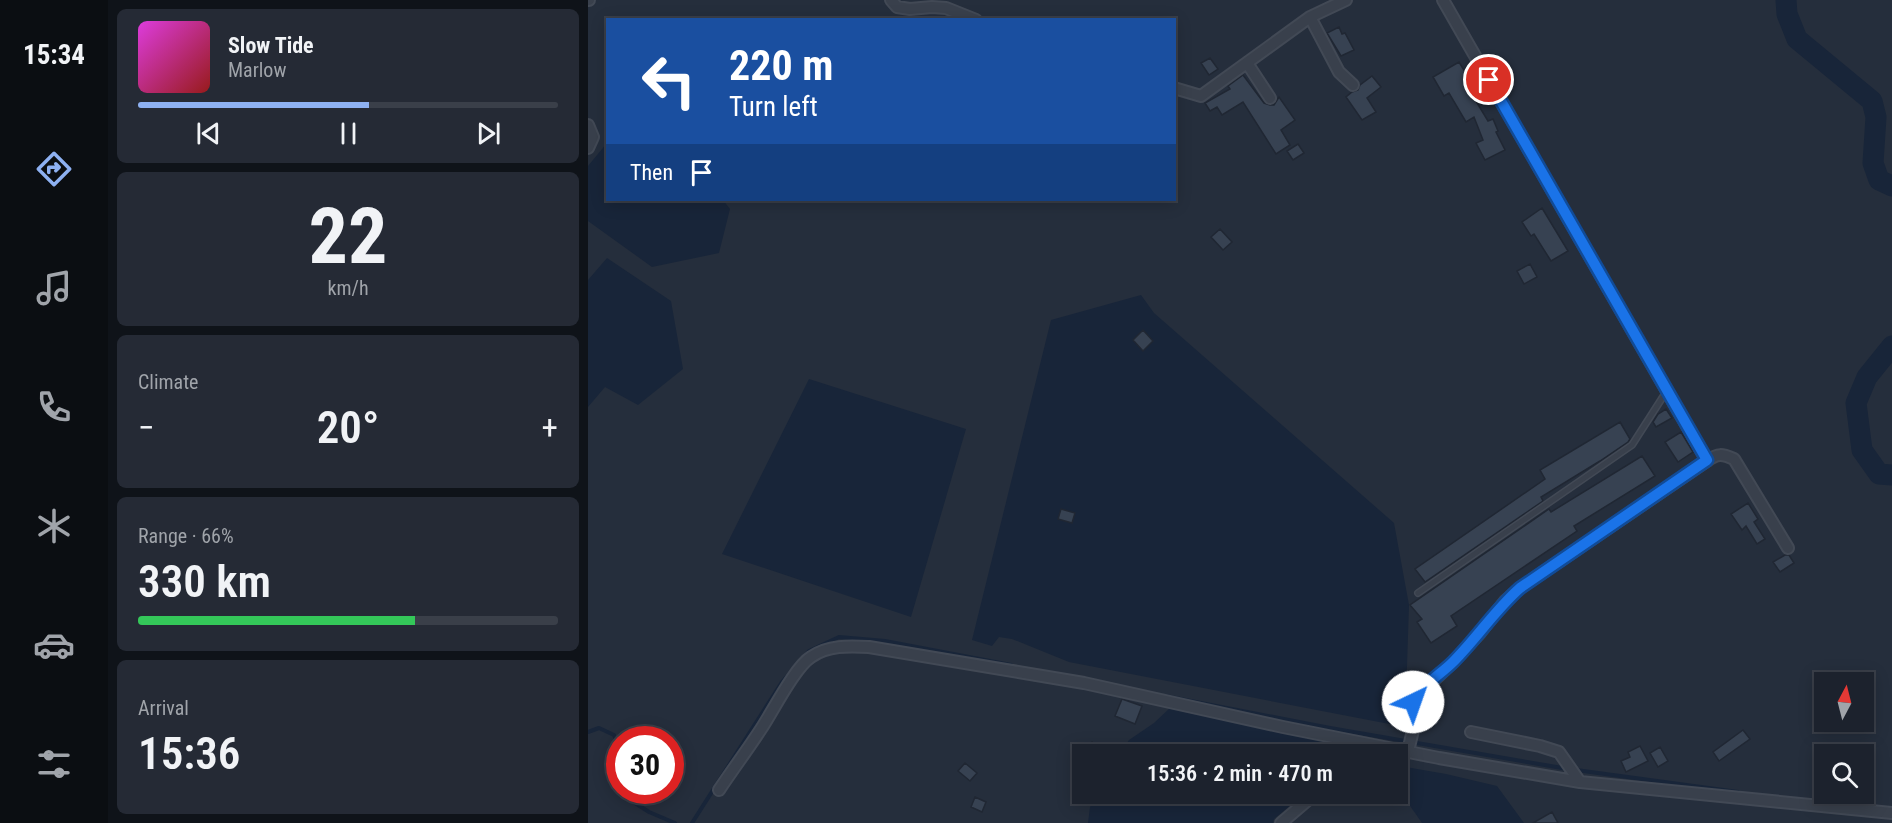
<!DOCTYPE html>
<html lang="en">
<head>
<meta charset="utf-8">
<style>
  :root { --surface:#1c222d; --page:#252a35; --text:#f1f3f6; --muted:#a0a4aa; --line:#3a3f49; --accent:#8eb1f2 }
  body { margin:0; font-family:"Roboto Condensed",sans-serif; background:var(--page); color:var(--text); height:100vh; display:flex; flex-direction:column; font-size:22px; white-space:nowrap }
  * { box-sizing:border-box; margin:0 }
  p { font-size:20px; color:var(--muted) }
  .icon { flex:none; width:33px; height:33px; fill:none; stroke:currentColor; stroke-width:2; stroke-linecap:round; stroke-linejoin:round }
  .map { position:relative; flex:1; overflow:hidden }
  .side { display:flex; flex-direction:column; gap:9px; padding:9px; background:#0f1319; width:480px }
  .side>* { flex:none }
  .guide { position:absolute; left:18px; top:18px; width:570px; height:183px; border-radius:0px; box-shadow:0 3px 15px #0003,0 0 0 2px var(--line); background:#1a4fa0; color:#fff; overflow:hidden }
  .needle { width:39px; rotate:7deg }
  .buttons { position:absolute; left:1226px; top:672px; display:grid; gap:12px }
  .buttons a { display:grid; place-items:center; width:60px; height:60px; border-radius:0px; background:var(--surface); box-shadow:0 3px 15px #0003,0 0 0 2px var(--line); font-size:30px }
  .speed { position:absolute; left:18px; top:726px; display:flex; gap:12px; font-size:30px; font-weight:700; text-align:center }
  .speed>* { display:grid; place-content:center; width:78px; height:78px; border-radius:50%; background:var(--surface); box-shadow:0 3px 15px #0003,0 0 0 2px var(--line); line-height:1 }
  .speed .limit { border:9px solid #d22; background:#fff; color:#111 }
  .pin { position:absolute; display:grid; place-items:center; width:51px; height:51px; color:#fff; margin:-26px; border:3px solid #fff; border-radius:50%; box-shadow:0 2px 6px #0007 }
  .me { position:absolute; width:66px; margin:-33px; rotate:42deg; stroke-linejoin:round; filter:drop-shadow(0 0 4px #0008) }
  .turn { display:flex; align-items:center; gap:21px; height:126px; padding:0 24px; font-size:27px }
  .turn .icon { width:78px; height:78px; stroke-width:2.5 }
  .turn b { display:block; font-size:42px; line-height:51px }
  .then { display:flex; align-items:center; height:57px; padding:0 24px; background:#0003; gap:12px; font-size:22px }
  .big { font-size:45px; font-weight:600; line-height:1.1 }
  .side .widget { flex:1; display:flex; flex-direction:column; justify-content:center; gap:9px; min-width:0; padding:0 21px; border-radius:9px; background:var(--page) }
  .side .dial { align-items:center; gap:0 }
  .dial b { font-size:78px; line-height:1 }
  .song { display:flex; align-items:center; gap:18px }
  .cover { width:72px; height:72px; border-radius:9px; background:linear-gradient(135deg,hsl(300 70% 55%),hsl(0 70% 35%)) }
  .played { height:6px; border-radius:3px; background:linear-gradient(90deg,var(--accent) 55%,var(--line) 55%) }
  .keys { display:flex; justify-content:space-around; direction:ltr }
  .heat { display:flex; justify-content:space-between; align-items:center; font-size:33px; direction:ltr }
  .charge { height:9px; border-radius:4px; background:linear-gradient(90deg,#34c759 66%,var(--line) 0) }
  .trip { position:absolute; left:484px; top:744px; width:336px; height:60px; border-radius:0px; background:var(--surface); box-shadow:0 3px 15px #0003,0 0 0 2px var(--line); font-weight:600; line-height:60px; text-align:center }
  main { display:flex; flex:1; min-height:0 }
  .menu { display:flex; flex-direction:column; width:108px; justify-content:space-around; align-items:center; background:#0b0e12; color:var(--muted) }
  .menu .icon { width:42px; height:42px }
  .menu .selected { color:var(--accent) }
  .menu b { font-size:27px; color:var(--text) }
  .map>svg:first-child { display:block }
</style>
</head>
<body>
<main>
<nav class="menu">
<b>15:34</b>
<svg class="icon selected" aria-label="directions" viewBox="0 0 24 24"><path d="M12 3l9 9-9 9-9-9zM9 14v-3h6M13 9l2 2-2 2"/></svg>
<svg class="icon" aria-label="music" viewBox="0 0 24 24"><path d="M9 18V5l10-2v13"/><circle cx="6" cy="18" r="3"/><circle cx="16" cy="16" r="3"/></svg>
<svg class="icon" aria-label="phone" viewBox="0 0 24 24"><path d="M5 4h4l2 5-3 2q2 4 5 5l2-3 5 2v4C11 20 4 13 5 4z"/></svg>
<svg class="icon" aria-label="climate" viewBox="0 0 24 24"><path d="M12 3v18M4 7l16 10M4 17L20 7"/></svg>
<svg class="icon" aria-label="car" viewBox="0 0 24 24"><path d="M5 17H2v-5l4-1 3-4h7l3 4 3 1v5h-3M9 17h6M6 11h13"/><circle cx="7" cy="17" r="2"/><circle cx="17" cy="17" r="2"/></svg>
<svg class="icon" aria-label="filters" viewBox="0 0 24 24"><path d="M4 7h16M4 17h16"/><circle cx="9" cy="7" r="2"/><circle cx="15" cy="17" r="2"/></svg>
</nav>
<section class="side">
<div class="widget">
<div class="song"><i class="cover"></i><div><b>Slow Tide</b><p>Marlow</p></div></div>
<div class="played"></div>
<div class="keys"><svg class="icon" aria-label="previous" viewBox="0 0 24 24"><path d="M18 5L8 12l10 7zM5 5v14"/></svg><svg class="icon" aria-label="pause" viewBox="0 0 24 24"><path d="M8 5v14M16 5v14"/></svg><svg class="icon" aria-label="next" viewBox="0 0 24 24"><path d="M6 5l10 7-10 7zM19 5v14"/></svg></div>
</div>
<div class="widget dial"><b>22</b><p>km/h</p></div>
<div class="widget"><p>Climate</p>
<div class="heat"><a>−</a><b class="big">20°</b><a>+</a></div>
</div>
<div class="widget"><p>Range · 66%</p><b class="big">330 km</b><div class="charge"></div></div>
<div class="widget"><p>Arrival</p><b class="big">15:36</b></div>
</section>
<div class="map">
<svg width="1304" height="823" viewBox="0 0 1304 823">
  <rect width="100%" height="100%" fill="#252e3c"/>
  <path fill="#182539" d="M19 143 20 200H135L142 209 131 253 64 267 0 221V166Z
    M19 258 83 301 95 369 50 405 17 387 0 407V280Z
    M553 295 566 313 806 523 821 605 817 727 481 662 424 639 411 637 404 646 384 640 463 320Z
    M221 379 378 429 323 617 134 554Z
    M583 707 752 743 747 754H532L541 740 566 723Z
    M812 766 858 774 909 786 936 823H834C823 806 804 786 812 766Z
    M511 794H716L686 819 685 823H500L502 807Z"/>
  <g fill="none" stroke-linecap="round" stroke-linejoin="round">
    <path stroke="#182539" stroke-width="4" d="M217 656 221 651 251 637 297 641 423 665
      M577 696 742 728 980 769
      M0 732 11 728 26 735 32 749
      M988 770 1150 792
      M40 790 47 803 61 812 87 823
      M104 823 194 682 202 673"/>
    <path stroke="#182539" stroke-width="21" d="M1198 0 1199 14 1209 39 1284 101 1288 117 1285 163 1291 180 1304 186
      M1304 346 1279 377 1268 403 1274 450 1291 474 1304 475"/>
  </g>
  <path fill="#374252" stroke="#202733" stroke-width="1.5" d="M751 27 754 34 757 33 766 50 753 56 739 33Z
    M622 58 630 69 621 75 613 63Z
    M871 62 882 80 877 83 900 121 905 119 910 131 908 132 917 150 897 160 888 143 895 140 886 117 878 122 861 93 856 96 845 77Z
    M655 75 676 103 682 105H686L691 97 707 120 693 130 702 145 688 154 655 102 634 115 629 107 622 111 617 103 642 89 640 86Z
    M784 76 793 87 779 98 788 112 774 120 758 97 764 92 770 90 772 85Z
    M710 144 716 153 705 160 699 151Z
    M954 208 980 251 963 261 946 234 943 236 934 222Z
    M632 229 644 242 635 250 623 237Z
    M942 264 949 277 936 284 929 271Z
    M555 330 565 341 555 351 545 340Z
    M1078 409 1084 418 1068 427 1065 422 1070 414Z
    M1032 422 1042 439 1040 442 1012 461 953 497 955 501 837 582 827 569 957 479 952 470Z
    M1093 432 1105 452 1090 462 1077 442Z
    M1054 456 1067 476 986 526 989 531 863 616 869 626 843 643 829 622 834 619 822 605 961 509 963 512Z
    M1160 503 1170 519 1166 522 1177 539 1169 544 1158 526 1154 530 1143 514Z
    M473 509 487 513 484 523 470 519Z
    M1197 555H1201L1206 563 1192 572 1185 562Z
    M534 699 554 706 547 724 527 716Z
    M813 706 817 718 805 723 800 711Z
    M1155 730 1162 739 1131 761 1125 752Z
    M504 742 515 754H500L495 749Z
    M1052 746 1060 761 1038 772 1033 761 1042 757 1040 752Z
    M1072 747 1080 761 1070 767 1062 753Z
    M377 763 389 773 382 781 370 771Z
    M387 797 398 802 394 812 383 807Z
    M964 812 970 823H945Z"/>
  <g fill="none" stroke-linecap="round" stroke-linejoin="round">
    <defs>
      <path id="service" d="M830 593 1044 445 1078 392"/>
      <path id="minor" d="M0 0H1
        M303 0 309 7 322 9 344 7 358 8 388 20
        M722 17 751 72 765 85
        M659 63 682 98
        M586 88 613 96 722 17 758 0
        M0 125 5 137 0 148
        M1119 461C1130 453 1134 454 1146 459L1200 548
        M883 732 952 746 971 752 992 782
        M820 751 827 722 826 702 827 699 866 661 892 633 917 601 932 588 1119 461 855 0
        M773 754 785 745
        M131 790C145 769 160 749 173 729 185 711 207 667 223 657 240 645 261 646 281 647L496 683 695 727 851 758 992 782 1304 813
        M693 823 727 794"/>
    </defs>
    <use href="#service" stroke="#424955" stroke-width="8"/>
    <use href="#minor" stroke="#424955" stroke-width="14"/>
    <use href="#service" stroke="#39404c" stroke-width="5"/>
    <use href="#minor" stroke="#39404c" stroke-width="10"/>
  </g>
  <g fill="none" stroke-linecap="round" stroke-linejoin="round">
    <defs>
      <path id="route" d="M825 702C833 686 853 674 865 662 889 638 907 610 932 588L1119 460 901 80"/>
    </defs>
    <use href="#route" stroke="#114b97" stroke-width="15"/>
    <use href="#route" stroke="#1a73e8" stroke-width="10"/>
  </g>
</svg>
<div class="buttons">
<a><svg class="needle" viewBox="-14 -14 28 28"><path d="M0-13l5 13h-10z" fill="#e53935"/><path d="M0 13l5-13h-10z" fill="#a0a4aa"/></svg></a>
<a><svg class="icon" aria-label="search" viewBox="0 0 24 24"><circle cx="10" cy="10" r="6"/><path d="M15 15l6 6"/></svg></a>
</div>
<div class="speed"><div class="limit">30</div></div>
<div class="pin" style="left:901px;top:80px;background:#d93025"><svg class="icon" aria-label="arrive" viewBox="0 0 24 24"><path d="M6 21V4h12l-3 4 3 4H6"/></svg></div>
<svg class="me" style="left:825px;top:702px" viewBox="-20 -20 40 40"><circle r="19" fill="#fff"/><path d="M0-13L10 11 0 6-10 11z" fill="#1a73e8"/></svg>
<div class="trip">15:36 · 2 min · 470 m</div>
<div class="guide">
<div class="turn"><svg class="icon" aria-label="left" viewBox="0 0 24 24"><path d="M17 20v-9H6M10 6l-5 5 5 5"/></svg><div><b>220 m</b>Turn left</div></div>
<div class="then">Then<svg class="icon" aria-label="arrive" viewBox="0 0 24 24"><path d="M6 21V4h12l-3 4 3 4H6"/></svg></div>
</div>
</div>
</main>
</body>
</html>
